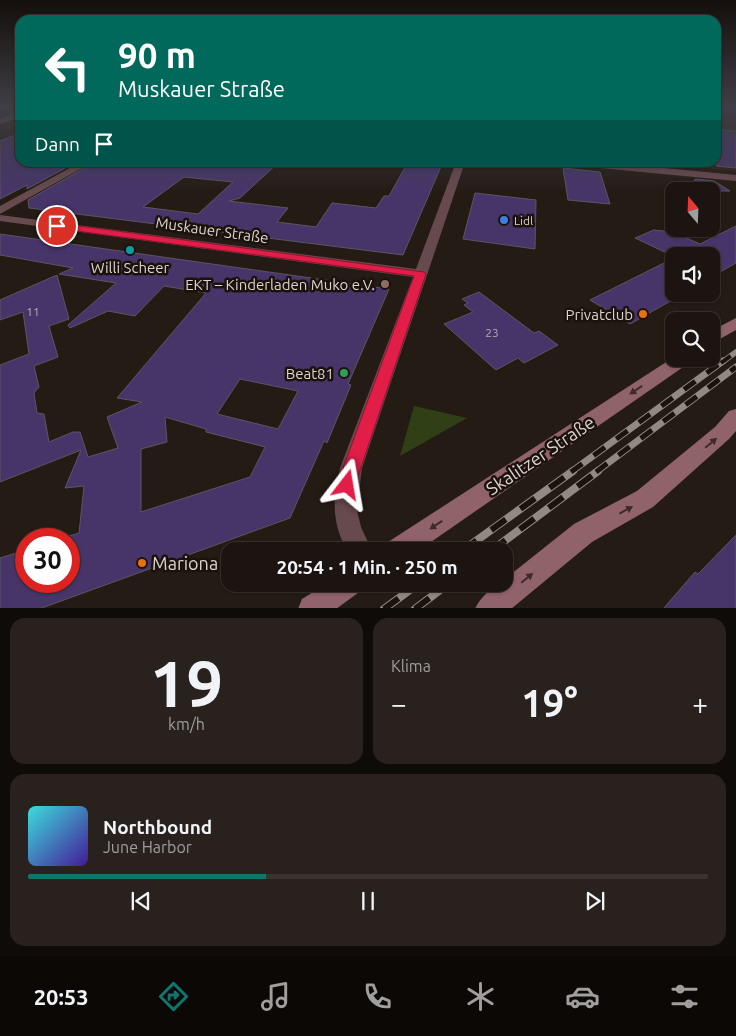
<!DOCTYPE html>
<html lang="de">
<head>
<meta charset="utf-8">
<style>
  :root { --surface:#1c1410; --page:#29211e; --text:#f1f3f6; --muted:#a09e9f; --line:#3a3330; --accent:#0f766e }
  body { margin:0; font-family:Ubuntu,sans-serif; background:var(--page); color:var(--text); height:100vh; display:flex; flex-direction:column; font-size:19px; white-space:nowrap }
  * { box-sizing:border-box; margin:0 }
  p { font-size:16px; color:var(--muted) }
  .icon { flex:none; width:28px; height:28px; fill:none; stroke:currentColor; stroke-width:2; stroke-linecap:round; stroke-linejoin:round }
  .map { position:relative; height:608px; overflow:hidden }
  .sheet { display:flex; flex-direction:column; gap:10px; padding:10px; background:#0f0b09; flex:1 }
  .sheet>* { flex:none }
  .hud { position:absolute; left:15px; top:15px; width:706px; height:152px; border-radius:15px; box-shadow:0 1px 4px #0004,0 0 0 1px var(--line); background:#00695c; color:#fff; overflow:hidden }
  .needle { width:32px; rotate:341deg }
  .tools { position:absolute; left:665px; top:182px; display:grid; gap:10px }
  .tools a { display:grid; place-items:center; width:55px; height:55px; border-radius:10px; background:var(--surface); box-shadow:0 1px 4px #0004,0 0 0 1px var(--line); font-size:25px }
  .speed { position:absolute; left:15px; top:528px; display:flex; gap:10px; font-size:25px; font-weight:700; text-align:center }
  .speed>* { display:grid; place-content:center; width:65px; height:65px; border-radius:50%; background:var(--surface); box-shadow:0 1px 4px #0004,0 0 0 1px var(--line); line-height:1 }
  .speed .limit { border:8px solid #d22; background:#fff; color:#111 }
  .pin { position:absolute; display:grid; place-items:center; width:42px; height:42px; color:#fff; margin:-21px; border:2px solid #fff; border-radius:50%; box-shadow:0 1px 5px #0007 }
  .me { position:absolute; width:55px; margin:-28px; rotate:14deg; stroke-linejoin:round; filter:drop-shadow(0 0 4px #0008) }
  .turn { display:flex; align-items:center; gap:18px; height:105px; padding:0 20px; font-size:22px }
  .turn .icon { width:65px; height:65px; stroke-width:2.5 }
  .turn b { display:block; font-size:35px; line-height:42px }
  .then { display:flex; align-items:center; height:48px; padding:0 20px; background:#0003; gap:10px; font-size:19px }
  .big { font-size:38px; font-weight:600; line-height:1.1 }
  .sheet .widget { flex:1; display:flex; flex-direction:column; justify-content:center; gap:8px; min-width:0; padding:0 18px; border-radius:15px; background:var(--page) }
  .sheet .dial { align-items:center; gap:0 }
  .dial b { font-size:65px; line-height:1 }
  .song { display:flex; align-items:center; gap:15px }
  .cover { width:60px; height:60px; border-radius:8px; background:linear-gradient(135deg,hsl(180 70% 55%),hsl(260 70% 35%)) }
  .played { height:5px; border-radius:2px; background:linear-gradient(90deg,var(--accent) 35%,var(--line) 35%) }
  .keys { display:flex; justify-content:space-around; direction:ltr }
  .heat { display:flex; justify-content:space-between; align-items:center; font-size:28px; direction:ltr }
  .sheet .tiles { flex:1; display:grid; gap:10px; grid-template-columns:1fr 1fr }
  .widget:last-child { grid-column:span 2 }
  .trip { position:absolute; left:221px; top:542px; width:292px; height:50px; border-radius:15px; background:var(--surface); box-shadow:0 1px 4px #0004,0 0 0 1px var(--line); font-weight:600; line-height:50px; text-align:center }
  .tabs { display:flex; height:80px; justify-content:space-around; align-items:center; background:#0b0806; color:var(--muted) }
  .tabs .icon { width:35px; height:35px }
  .tabs .active { color:var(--accent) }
  .tabs b { font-size:22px; color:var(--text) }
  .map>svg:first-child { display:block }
</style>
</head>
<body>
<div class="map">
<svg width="736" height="609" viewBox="0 0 736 609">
  <rect width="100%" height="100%" fill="#251b15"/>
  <path fill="#302017" d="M716 107H736V171L640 163 716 162Z"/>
  <path fill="#313f17" d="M414 406 467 418 400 456Z"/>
  <path fill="#47356a" stroke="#5a5663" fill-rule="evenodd" d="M716 129 736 131V168L716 166Z
    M20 133V162H76L27 189V185L0 199V141Z
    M95 162H279L240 198 229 201 288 208 277 222 316 227 332 203 376 208 384 196H389L408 162H443L403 255 29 208 28 200ZM184 177 233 182 198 214 143 207Z
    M563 168 600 172 610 204 568 200Z
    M695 179 714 181 730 191H692Z
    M475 193 536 200 535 249 463 239Z
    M736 226V263L711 277V256H673L635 238 654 230 673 232 700 244Z
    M0 234 389 289 348 384 351 385 327 443 324 441 290 518 39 609H0V558L26 550V581H69V536L79 533 84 486 65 488 81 450 0 482V365L29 354 23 312 0 320V300L57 275 69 319 49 326 58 357 34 366 39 387 34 393 37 413 44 414 49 442 73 432H80L88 457 118 448 107 417 142 402 117 398 206 293 164 286 135 316 108 311 70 328 68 325 116 283 59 274 73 268 0 255ZM240 379 298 391 278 429 217 414ZM165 417 206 429V432L265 447 250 477 141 512V449L167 442Z
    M674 258V299L630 324 590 300Z
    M479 292 534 333 539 331 558 345 524 363 518 358 496 370 444 324 473 312 464 305 468 303 462 299Z
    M736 535V609H663L695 572 698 574Z"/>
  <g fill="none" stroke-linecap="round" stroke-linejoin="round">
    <path fill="#674a4e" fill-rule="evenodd" d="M20 112V117L0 124V119Z
      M81 162H93L0 214V206Z
      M456 162H465L362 468 357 511 361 527 372 551H347C331 520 333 501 340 468L413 277 0 221V215L416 269Z
      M565 162H603L736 175V181L569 165Z"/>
    <path fill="#90626a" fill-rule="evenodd" d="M736 318V330L711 344V331Z
      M674 357V359H692L689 363 418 551H385L388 542Z
      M736 409V431L729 439 653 507 592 542 511 609H475C480 598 493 584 505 584V579L574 524 637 491 715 427 729 411Z
      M326 584H362L358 593 336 609H298L302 599Z"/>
    <defs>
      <path id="rail-far2" d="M721 363 736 352"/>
      <path id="rail-far1" d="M571 472 723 361
        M596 472 736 367"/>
      <path id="rail" d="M462 551 573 471
        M491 551 598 471
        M384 609 418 584
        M415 609 448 584"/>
    </defs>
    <use href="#rail-far2" stroke="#918984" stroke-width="5.5"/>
    <use href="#rail-far1" stroke="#918984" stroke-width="7"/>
    <use href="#rail" stroke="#918984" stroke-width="8"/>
    <use href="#rail-far2" stroke="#1c120c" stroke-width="4" stroke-dasharray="12" stroke-linecap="butt"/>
    <use href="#rail-far1" stroke="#1c120c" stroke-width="5" stroke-dasharray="14" stroke-linecap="butt"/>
    <use href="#rail" stroke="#1c120c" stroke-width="6" stroke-dasharray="18" stroke-linecap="butt"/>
  </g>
  <defs><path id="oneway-solid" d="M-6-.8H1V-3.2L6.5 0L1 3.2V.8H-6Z" transform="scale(1.25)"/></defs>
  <g fill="#3f2a28">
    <use href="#oneway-solid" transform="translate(636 390) rotate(146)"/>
    <use href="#oneway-solid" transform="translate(711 443) rotate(-40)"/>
    <use href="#oneway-solid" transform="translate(626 510) rotate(-28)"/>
    <use href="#oneway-solid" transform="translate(436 525) rotate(146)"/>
    <use href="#oneway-solid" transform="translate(527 578) rotate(-39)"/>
  </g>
  <linearGradient id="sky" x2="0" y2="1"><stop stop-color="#140f0c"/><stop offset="0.56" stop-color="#403f46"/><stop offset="1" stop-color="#403f46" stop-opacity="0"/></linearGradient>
  <rect width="736" height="192" fill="url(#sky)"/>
  <path fill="#e11d48" stroke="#92132f" d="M57 223 424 272 426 274 353 491 347 493 341 491 339 485 343 468 414 276 54 228 53 226Z"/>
  <circle fill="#3f7fe0" stroke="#1c120c" stroke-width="2" cx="504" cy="220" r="5"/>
  <circle fill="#0f9aa8" stroke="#1c120c" stroke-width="2" cx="130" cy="250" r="5"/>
  <circle fill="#8d6e63" stroke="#1c120c" stroke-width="2" cx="385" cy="284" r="5"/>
  <g fill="#e8710a" stroke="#1c120c" stroke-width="2">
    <circle cx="643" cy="314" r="5"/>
    <circle cx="142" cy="563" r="5"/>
  </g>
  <circle fill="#2e9e5b" stroke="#1c120c" stroke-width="2" cx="344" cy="373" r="5"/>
  <g text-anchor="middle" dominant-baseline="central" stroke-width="5" stroke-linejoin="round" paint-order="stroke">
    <g font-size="12" fill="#dcd4d0" stroke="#1c120c" text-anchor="start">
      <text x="514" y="220">Lidl</text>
    </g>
    <g font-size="12" fill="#b7acb6">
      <text x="33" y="311">11</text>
      <text x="492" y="332">23</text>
    </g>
    <g font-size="15" fill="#dcd4d0" stroke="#1c120c">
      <text transform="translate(212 230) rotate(8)">Muskauer Straße</text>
    </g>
    <g font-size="15" fill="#dcd4d0" stroke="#1c120c" text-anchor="end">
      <text x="130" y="267" text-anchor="middle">Willi Scheer</text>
      <text x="375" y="284">EKT – Kinderladen Muko e.V.</text>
      <text x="633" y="314">Privatclub</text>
      <text x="334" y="373">Beat81</text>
    </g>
    <g font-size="18" fill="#dcd4d0" stroke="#1c120c">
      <text transform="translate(540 455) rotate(-34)">Skalitzer Straße</text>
    </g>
    <g font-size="18" fill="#dcd4d0" stroke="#1c120c" text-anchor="start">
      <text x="152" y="563">Mariona</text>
    </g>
  </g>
</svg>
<div class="tools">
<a><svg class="needle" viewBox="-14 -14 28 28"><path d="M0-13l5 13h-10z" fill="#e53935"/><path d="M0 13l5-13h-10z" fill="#a09e9f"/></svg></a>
<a><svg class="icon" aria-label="sound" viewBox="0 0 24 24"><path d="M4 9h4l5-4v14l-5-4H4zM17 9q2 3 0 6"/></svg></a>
<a><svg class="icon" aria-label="search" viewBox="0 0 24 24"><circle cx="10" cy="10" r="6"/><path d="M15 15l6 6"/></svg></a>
</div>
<div class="speed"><div class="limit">30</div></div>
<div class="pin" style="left:57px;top:226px;background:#d93025"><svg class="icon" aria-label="arrive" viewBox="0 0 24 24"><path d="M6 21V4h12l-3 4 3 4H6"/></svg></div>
<svg class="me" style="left:347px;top:485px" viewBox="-20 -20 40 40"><path d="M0-17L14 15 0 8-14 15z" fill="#e11d48" stroke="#fff" stroke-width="4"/></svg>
<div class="trip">20:54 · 1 Min. · 250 m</div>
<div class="hud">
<div class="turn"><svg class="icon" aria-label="left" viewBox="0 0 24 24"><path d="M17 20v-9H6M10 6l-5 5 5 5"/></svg><div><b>90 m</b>Muskauer Straße</div></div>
<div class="then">Dann<svg class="icon" aria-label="arrive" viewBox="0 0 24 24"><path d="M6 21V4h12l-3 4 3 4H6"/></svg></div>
</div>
</div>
<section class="sheet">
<div class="tiles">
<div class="widget dial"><b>19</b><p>km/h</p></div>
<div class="widget"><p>Klima</p>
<div class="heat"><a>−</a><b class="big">19°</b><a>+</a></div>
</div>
<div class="widget">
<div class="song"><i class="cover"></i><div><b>Northbound</b><p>June Harbor</p></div></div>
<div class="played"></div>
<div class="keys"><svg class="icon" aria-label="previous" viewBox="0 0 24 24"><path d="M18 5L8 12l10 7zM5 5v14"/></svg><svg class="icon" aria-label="pause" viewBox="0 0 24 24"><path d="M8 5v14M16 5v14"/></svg><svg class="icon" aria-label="next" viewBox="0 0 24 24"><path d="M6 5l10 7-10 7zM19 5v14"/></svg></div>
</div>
</div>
</section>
<nav class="tabs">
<b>20:53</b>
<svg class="icon active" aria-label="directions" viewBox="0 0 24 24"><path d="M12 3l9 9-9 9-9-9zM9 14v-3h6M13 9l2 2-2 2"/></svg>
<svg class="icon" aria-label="music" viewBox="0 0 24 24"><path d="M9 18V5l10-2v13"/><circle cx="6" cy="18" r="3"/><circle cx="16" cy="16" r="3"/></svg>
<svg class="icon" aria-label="phone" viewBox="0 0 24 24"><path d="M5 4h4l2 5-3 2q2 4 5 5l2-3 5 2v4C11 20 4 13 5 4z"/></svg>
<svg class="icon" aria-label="climate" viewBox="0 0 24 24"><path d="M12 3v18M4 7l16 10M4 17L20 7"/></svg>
<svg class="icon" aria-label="car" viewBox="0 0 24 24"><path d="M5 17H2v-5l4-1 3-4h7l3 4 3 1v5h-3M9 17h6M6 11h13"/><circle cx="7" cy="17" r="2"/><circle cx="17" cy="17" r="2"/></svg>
<svg class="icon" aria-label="filters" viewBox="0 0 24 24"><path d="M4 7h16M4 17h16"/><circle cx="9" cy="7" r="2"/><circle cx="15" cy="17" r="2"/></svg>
</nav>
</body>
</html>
